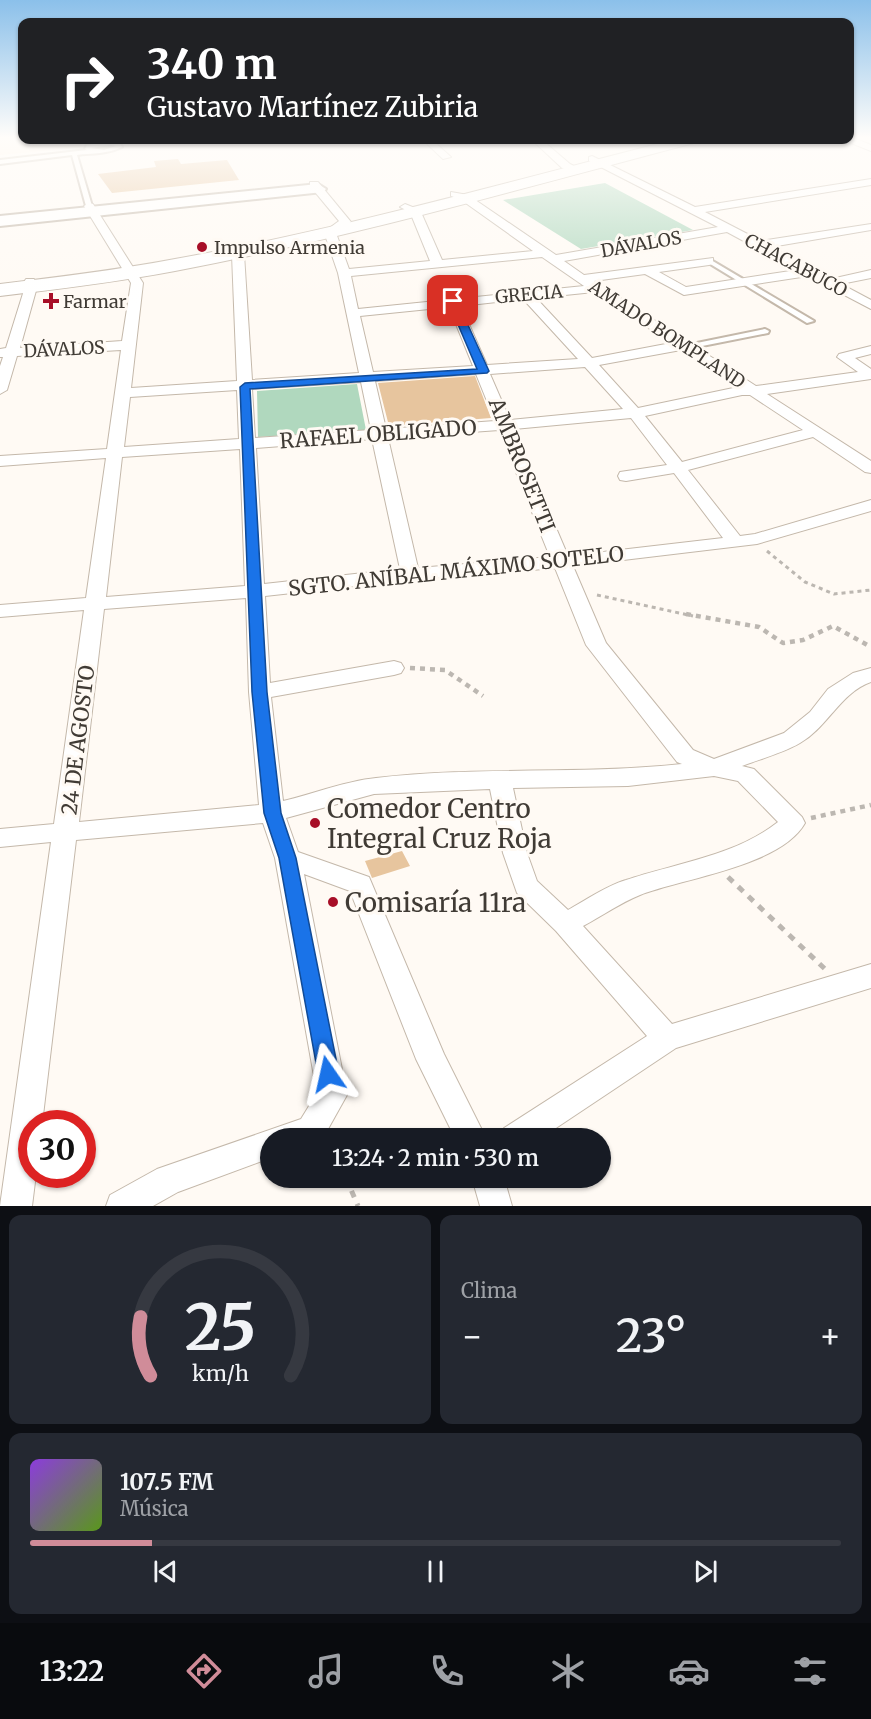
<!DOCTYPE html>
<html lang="es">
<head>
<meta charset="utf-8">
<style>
  :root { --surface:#171b24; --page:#242831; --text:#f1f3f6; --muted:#9ea1a6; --line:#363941; --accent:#d08c99 }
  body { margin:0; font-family:Merriweather,serif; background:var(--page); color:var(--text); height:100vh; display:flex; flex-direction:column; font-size:22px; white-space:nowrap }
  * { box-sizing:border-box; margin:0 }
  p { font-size:20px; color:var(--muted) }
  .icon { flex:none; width:33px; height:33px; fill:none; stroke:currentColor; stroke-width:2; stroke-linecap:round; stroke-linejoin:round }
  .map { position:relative; height:1206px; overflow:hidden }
  .side { display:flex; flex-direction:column; gap:9px; padding:9px; background:#0d0f14; flex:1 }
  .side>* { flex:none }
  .banner { position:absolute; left:18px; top:18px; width:836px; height:126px; border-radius:12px; box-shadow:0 2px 4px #0004; background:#202124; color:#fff; overflow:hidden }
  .speed { position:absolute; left:18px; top:1110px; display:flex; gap:12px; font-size:30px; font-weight:700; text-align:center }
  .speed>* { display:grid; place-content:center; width:78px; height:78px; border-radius:50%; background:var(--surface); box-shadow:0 2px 4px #0004; line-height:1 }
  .speed .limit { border:9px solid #d22; background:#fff; color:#111 }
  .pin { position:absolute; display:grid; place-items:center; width:51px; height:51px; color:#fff; margin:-26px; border-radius:12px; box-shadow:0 3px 9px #0006 }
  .me { position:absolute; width:66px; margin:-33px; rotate:349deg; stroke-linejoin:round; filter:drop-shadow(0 0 4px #0008) }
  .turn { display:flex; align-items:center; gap:21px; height:126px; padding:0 30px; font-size:27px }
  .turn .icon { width:78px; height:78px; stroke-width:2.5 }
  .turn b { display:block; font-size:42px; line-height:51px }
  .big { font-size:45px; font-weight:600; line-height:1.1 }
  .side .card { flex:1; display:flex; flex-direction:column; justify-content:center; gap:9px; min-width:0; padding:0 21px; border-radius:12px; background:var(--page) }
  .side .dial { align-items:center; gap:0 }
  .dial svg { height:156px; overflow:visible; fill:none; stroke:var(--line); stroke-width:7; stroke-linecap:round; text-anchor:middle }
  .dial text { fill:var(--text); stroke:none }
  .song { display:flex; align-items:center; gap:18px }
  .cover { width:72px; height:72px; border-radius:9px; background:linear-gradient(135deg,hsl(270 70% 55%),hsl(90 70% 35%)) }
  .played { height:6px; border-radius:3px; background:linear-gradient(90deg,var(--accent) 15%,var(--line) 15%) }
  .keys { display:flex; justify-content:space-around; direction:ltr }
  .heat { display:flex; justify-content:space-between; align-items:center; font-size:33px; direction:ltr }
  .side .tiles { flex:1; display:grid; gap:9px; grid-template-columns:1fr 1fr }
  .card:last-child { grid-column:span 2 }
  .trip { position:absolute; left:260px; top:1128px; width:351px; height:60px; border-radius:30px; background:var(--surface); box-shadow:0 2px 4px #0004; font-weight:600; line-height:60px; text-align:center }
  .menu { display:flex; height:96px; justify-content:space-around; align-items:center; background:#090b0e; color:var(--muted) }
  .menu .icon { width:42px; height:42px }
  .menu .active { color:var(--accent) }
  .menu b { font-size:27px; color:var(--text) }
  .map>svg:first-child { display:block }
</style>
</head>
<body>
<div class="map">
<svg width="871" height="1206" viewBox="0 0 871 1206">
  <rect width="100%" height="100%" fill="#fffaf4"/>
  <path fill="#fff0e0" d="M0 136H22V140H159L0 155Z"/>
  <path fill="#b0d8be" d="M605 183 693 230 581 249 503 200Z
    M357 384 366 430 258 437 257 391Z"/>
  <path fill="#e7c59e" d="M178 159 181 164 227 160 239 180 112 193 98 174 156 167 154 161Z
    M475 376 491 418 389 426 378 383Z
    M402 851 410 866 372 878 365 861Z"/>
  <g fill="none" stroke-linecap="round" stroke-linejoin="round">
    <defs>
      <path id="lane" d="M111 141 120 143 122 147C108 154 92 153 77 155L92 206 89 208 86 206 72 155 0 164V160L87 150 85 149 87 145ZM111 145 116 146 104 150 91 148Z
        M707 260H711L814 321 807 323 707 262Z
        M765 329 769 331 768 333 687 349 683 347 687 345Z"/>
      <path id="street" d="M849 136 871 145V151L846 141 845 140H849Z
        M423 140H432L451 157 443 159Z
        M532 140H542L570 164 580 169 575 172 562 168Z
        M592 156 695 207 871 179V185L705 212 761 241 871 224V230L771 247 831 279 871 270V278L841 284 871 300V309L808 276 684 295 645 274 594 281 756 386 858 372 837 357 839 354 871 346V354L855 358 871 369V379L767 394 871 461V473L865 472 813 437 688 470 740 536 755 534 871 500V511L757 544 573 566 606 643 693 750 714 759 784 733 810 712 828 689 853 673 871 668V682C840 693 828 727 800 743 783 753 760 759 742 766L754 769 802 817 805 823C781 866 684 878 640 895 620 903 602 916 583 926L672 1024 871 964V988L676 1048 541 1138H500L504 1128 647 1036 556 931 517 893 503 853 490 789 374 794 286 818 298 852 369 877 444 1054 486 1138H455L416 1059 350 891 304 874 347 1095 323 1138H270V1158L178 1192 153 1206H106L110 1195 157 1169 301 1119 317 1093 275 858 263 823 76 840 42 1124H32V1174H36L32 1206H0L51 842 0 847V829L54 824 84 610 0 617V605L86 598 106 458 0 466V456L107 449 121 350 17 356 7 390 0 394V366L3 357H0V349L6 348 25 287 24 282 26 279H34L37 287 20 348 122 341 131 283 84 206 89 203 93 204 143 283 131 388 237 381 232 255 227 250 233 246 244 254 252 380 359 373 338 273 324 232 339 221 310 186V182H318L351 222 336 233 349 269 430 261 410 212 400 207 405 204 420 210 442 260 533 251 460 199 451 196V192L468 195 556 255 718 227 589 161V157ZM727 232 797 270 686 287 659 272 709 265 713 264V258L584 275 564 261ZM542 257 584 286 358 309 351 276ZM594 292 671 343 592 358 536 298ZM523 299 578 359 487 365 461 306ZM449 307 473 366 373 372 360 316ZM681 350 738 387 638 408 599 365ZM585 367 623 409 510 420 490 374ZM476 374 495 421 386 429 375 381ZM361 382 371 430 255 438 252 389ZM237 390 239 439 124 447 130 397ZM742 395H750L803 430 682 462 645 416ZM631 418 667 465 620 472 618 476 620 480 626 481 674 473 723 538 568 556 514 429ZM499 430 550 557 418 568 388 438ZM372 439 400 569 264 584 256 448ZM240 449 245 586 106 597 122 457ZM555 568 586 645 677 762 682 764C580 775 477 766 376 778 345 781 313 794 283 801L271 697 394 675 401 673 404 668 401 663 394 661 270 683 265 596 410 580ZM246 598 249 692 259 805 79 822 104 609ZM714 776 738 781 778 822C735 856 677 863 626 880 606 886 586 900 568 910L537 881 527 853 513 788 628 786Z
        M472 1178H504L512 1206H480Z"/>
      <path id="secondary" d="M318 184 326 189 323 192 0 226V216Z"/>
      <path id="primary" d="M673 140H697L694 143C522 188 350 238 175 271 117 282 59 289 0 296V284C59 277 117 270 175 259 343 229 508 182 673 140Z"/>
    </defs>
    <use href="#lane" stroke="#c4b8aa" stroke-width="4"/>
    <use href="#street" stroke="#c4b8aa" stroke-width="2"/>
    <use href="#secondary" stroke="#c4b8aa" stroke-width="4"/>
    <use href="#primary" stroke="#c4b8aa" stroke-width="2"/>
    <path stroke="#bcb7b1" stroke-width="3" stroke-dasharray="4 4" stroke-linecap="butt" d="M767 551 805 582 834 594 871 590
      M597 595 693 616"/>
    <path stroke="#bcb7b1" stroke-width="4.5" stroke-dasharray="5 5" stroke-linecap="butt" d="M686 614 759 627 783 643 803 640 833 626 871 647
      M410 668 445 670 483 696
      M811 818 871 805"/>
    <path stroke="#bcb7b1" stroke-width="5" stroke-dasharray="7 7" stroke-linecap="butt" d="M728 877 825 969
      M346 1178 358 1206"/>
    <use href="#lane" fill="#fff" fill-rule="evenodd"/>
    <use href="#street" fill="#fff" fill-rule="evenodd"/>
    <use href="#secondary" fill="#fff" fill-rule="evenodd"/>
    <use href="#primary" fill="#fff" fill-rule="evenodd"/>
  </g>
  <linearGradient id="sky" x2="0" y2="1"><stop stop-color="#8bc0ea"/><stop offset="0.45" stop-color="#fffdfa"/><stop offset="1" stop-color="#fffdfa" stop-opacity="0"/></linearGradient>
  <rect width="871" height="305" fill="url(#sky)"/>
  <path fill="#1a73e8" stroke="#114b97" stroke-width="1.5" d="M453 298 457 301 489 371 487 373 250 389 267 692 281 813 296 858 339 1074 336 1080 328 1083 321 1080 318 1074 279 858 264 813 252 692 240 387 245 383 477 369 448 301Z"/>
  <g fill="#a70e27" stroke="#fffaf4" stroke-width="2">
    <circle cx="202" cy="247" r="6"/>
    <path d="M48 292h6v6h6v6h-6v6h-6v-6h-6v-6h6z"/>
    <circle cx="315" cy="823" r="6"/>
    <circle cx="333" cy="902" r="6"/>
  </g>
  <g text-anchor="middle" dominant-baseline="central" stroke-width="6" stroke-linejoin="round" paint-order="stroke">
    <g font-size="18" fill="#403b35" stroke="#fffaf4">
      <text transform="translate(641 244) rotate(-10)">DÁVALOS</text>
      <text transform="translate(796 265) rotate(28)">CHACABUCO</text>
      <text transform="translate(529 294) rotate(-5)">GRECIA</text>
      <text transform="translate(667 334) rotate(33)">AMADO BOMPLAND</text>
      <text transform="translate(64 349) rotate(-3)">DÁVALOS</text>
    </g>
    <g font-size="18" fill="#403b35" stroke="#fffaf4" text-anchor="start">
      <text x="214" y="247">Impulso Armenia</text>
      <text x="63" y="301">Farmar</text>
    </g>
    <g font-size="21" fill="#403b35" stroke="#fffaf4">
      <text transform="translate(378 434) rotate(-4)">RAFAEL OBLIGADO</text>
      <text transform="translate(522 465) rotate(68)">AMBROSETTI</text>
      <text transform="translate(456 571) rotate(-6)">SGTO. ANÍBAL MÁXIMO SOTELO</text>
      <text transform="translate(78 740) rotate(-83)">24 DE AGOSTO</text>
    </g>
    <g font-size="26" fill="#403b35" stroke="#fffaf4" text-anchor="start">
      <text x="327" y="808">Comedor Centro<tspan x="327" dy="30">Integral Cruz Roja</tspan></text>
      <text x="345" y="902">Comisaría 11ra</text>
    </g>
  </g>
</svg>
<div class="speed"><div class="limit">30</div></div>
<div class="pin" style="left:453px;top:301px;background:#d93025"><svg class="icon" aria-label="arrive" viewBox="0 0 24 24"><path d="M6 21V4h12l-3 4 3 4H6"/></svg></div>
<svg class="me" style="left:328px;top:1074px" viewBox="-20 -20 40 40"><path d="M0-17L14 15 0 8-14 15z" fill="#1a73e8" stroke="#fff" stroke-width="4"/></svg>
<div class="trip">13:24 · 2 min · 530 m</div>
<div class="banner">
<div class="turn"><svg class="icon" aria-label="right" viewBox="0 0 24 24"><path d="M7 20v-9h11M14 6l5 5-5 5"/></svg><div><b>340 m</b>Gustavo Martínez Zubiria</div></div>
</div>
</div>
<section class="side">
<div class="tiles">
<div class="card dial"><svg viewBox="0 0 100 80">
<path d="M14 69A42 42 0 1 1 86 69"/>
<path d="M14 69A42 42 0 0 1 9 39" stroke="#d08c99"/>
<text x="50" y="56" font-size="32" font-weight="700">25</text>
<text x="50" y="72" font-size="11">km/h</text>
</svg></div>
<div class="card"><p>Clima</p>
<div class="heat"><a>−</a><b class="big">23°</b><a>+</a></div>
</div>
<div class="card">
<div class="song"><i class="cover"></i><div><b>107.5 FM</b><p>Música</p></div></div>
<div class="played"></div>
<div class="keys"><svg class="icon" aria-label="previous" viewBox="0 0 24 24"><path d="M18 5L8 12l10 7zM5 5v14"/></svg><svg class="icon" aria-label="pause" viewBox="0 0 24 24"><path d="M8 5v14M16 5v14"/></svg><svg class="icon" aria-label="next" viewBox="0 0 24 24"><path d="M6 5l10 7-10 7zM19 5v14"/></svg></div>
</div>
</div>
</section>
<nav class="menu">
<b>13:22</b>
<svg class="icon active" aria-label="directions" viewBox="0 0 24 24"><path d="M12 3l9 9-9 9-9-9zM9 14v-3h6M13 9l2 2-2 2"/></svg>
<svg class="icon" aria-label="music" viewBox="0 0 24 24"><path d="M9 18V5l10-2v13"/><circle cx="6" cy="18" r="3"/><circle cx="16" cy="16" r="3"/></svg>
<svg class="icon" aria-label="phone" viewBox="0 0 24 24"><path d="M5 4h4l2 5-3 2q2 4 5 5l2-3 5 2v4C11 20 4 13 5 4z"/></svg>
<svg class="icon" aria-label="climate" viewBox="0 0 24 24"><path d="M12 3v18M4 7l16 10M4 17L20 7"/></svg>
<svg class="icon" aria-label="car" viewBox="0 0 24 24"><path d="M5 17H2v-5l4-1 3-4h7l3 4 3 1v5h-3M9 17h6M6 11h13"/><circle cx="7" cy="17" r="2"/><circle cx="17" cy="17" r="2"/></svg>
<svg class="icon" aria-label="filters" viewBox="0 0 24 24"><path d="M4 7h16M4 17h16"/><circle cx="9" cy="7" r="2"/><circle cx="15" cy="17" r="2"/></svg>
</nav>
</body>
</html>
